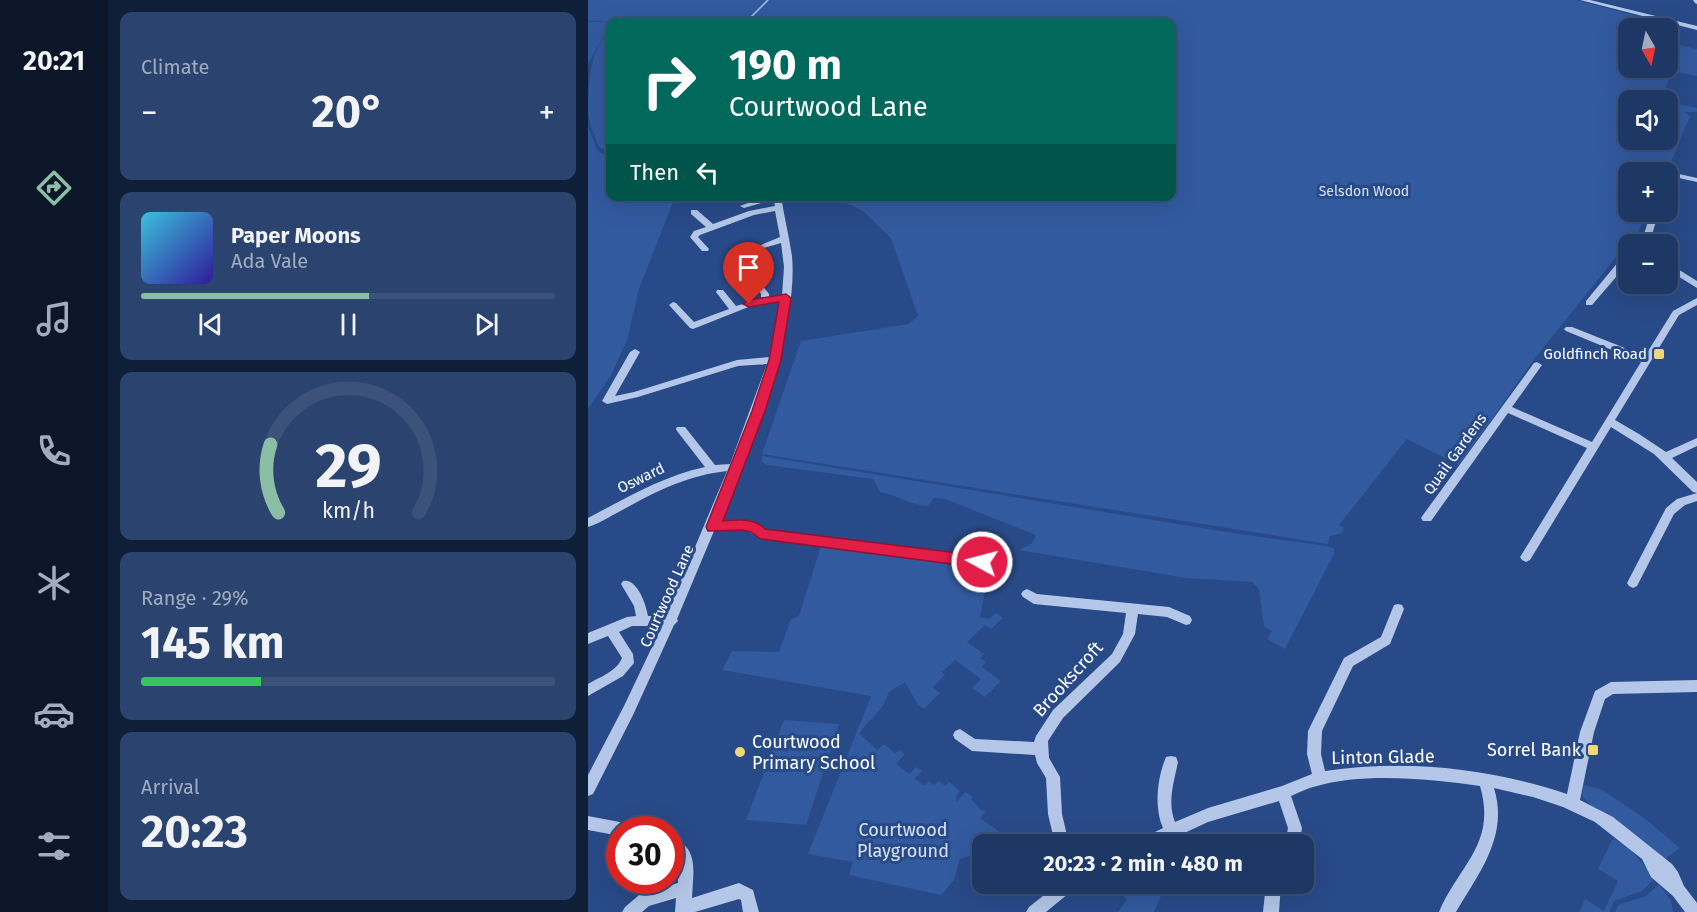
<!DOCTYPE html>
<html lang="en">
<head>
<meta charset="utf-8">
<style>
  :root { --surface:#1e3866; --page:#2b436f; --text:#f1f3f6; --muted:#a1acbf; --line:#3c527a; --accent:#8abfa5 }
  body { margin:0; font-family:"Fira Sans",sans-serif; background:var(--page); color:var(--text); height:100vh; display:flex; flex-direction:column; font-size:22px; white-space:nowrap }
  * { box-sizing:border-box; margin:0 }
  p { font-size:20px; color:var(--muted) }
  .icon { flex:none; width:33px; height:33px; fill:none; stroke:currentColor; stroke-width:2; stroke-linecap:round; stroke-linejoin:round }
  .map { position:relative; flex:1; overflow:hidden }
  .sheet { display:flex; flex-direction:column; gap:12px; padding:12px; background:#101f38; width:480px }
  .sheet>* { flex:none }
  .banner { position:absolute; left:18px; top:18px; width:570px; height:183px; border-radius:12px; box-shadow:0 6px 24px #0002,0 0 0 2px var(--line); background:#00695c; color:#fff; overflow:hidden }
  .needle { width:39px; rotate:171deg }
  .fabs { position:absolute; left:1030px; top:18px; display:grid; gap:12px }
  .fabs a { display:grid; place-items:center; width:60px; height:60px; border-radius:12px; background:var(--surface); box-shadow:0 6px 24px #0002,0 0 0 2px var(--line); font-size:30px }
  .speed { position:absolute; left:18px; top:816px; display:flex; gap:12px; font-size:30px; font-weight:700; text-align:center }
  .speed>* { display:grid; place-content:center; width:78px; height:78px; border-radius:50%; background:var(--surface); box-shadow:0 6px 24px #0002,0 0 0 2px var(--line); line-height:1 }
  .speed .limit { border:9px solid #d22; background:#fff; color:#111 }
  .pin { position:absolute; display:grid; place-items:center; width:51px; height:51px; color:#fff; margin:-62px -26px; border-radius:50% 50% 50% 0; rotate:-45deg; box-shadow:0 0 6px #0007 }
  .pin .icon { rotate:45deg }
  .me { position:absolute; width:66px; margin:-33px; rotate:277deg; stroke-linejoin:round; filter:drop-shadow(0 0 4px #0008) }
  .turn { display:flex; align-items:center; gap:21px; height:126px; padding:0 24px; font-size:27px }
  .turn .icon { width:78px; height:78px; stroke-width:2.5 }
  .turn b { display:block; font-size:42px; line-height:51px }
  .then { display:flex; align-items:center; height:57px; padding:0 24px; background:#0003; gap:12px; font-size:22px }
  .big { font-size:45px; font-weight:700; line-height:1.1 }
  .sheet .widget { flex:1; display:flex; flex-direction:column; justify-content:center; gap:9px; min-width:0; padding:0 21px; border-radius:12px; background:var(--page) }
  .sheet .dial { align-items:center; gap:0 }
  .dial svg { height:156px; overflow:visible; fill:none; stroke:var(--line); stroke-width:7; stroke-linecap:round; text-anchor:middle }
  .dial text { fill:var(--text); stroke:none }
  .song { display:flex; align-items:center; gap:18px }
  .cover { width:72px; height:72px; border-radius:9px; background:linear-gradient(135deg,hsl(190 70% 55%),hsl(250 70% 35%)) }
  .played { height:6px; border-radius:3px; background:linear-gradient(90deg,var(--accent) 55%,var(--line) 55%) }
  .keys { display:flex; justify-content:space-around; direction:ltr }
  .heat { display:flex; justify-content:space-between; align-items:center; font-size:33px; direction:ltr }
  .charge { height:9px; border-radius:4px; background:linear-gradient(90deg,#34c759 29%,var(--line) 0) }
  .trip { position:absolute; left:384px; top:834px; width:342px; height:60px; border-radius:12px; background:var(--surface); box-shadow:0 6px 24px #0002,0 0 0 2px var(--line); font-weight:700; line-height:60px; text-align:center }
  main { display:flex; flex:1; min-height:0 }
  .tab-bar { display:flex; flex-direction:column; width:108px; justify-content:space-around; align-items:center; background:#0c1629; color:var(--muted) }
  .tab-bar .icon { width:42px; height:42px }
  .tab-bar .selected { color:var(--accent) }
  .tab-bar b { font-size:27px; color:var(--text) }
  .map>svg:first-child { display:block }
</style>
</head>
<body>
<main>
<nav class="tab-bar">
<b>20:21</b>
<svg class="icon selected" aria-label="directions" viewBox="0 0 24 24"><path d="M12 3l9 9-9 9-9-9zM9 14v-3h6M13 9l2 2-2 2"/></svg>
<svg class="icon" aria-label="music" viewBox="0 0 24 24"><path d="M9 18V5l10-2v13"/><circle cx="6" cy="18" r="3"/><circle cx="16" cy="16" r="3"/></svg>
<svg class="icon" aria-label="phone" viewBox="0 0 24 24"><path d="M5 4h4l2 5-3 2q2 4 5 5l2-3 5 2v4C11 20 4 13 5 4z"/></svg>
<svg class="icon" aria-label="climate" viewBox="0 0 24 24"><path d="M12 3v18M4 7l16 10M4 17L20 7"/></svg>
<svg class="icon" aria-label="car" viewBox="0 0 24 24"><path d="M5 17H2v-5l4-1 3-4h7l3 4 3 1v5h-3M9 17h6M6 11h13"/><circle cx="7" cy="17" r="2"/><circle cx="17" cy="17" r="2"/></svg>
<svg class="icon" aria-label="filters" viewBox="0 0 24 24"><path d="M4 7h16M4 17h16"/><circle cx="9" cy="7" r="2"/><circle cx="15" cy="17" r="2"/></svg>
</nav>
<section class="sheet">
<div class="widget"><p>Climate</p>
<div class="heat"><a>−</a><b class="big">20°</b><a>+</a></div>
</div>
<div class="widget">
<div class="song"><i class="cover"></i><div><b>Paper Moons</b><p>Ada Vale</p></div></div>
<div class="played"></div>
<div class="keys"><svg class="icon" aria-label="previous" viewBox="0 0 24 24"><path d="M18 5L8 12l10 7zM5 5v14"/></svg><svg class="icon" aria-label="pause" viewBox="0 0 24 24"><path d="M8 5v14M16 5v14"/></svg><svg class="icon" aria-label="next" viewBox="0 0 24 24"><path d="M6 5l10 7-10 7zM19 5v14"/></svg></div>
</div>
<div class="widget dial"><svg viewBox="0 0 100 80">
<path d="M14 69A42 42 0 1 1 86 69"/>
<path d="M14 69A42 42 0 0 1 10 34" stroke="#8abfa5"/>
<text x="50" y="56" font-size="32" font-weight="700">29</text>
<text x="50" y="72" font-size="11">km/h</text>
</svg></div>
<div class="widget"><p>Range · 29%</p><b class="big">145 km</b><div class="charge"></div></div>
<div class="widget"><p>Arrival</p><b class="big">20:23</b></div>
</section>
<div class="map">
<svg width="1109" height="912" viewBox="0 0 1109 912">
  <rect width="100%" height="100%" fill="#284a88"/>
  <path fill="#325a9f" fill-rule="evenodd" d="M0 0H988L1090 27 1086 44 1109 49V76L1084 71 1073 100H1075H1041V140H1080V102L1109 108V112H1096L1102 116 1079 172H1041V212H1059L1045 244H1041L1029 256 947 358 871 465 819 439 751 525 756 528 754 533 742 536 740 544 174 454 213 341 321 324 330 316 303 238 275 211 246 197 584 196V22H27L0 21ZM1080 28V68H1041V28Z
    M0 22H23C22 28 4 55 0 65Z
    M22 30V153L11 147C7 137 2 125 0 115 0 86 1 51 22 30Z
    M0 126 10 152 22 156V196L87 197 51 289 39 340 23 375 0 409Z
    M174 456 645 533 738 546 746 548V554L697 649 679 639 684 631 676 626 671 589 664 582 598 578 431 550 444 543 448 535 357 499 346 498 340 506C319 504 312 496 292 492L285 479 179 465 174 462Z
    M233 546 402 566 392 617 401 619 408 613 415 618 403 629 397 625 379 642 396 654 392 658 398 662 394 667 413 681 397 697 384 688 393 679 367 660 354 672 357 675 345 687 352 693 336 709 330 705 317 682 301 692 295 706 271 733 289 750 296 744 307 753 312 750 317 754 308 764 321 774 328 767 334 771 327 778 336 786 341 781 346 785 351 781 357 786 361 782 372 791 368 796V802L378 792 385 797 383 799 393 810 398 811 392 818 413 833 408 840 414 844H394V852L372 859 366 880 353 895 261 875 265 862 220 854 283 696 134 670 144 651 191 652 203 619 211 616Z
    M196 720 251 724 218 825 158 820Z
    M995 785 1013 789 1055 817 1092 848 1075 860 1034 824 1002 805 994 795Z
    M1025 838 1041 848 1067 878 1054 891 1026 901 1022 912H991L997 899 1016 911 1030 881 1010 869Z
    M538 884H578L566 912H530L539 900 533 893Z
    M1071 884 1083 901 1085 912H1027L1030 905 1058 896Z"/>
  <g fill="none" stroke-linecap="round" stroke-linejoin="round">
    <path stroke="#a9c1e9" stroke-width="1.5" d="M158 22 180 0"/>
    <path fill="#b4c7e9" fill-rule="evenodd" d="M992 0H1002L1109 26V30Z
      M1105 0H1109V4L1107 3Z
      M1091 174 1109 178V182L1091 178Z
      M185 196H193C196 216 201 236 204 256 207 290 199 326 190 358L192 360 189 363 169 421 130 523C146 521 163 518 176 530L390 557 394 544H402C405 549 402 560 399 565L395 567 173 538 157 530 126 531 89 619 90 621 86 625 45 715 5 794 0 796V775L36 706 74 626H44L31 632 45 654 46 663 35 676 0 696V684C12 677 29 671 34 658L20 636 0 644V633L39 617 48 616 46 606 33 584 35 581C49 578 58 604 60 616H78L139 471C102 475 70 490 38 508 26 514 13 523 0 527V518C38 498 75 476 117 467L89 431 88 429 89 427H97L127 465 142 464 179 364 150 366 50 397 19 404 14 401 42 352 47 349 52 352 27 396 46 392 149 360 181 357 193 301 163 306 105 329 102 328 81 305 85 302 88 303 106 322 141 309 128 292 129 290H135L148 306 173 299V294L162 280 180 272 184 275 171 281 181 294V298L194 296 196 267 193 243 172 249 168 247 192 237 187 211 166 215 112 235 110 237 121 249 120 251H114L102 237 106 231 118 227 103 214V210H109L125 224 161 211 187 206Z
      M174 198 178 200 177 202 156 208 152 206Z
      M1063 212H1071L1061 244H1053Z
      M1041 255V262L1004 305H998V301L1031 261Z
      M1080 263 1109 281V288L1080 270Z
      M1109 298V305L1091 315 1027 420 1051 434 1078 452 1109 438V446L1084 458 1109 482V493L1105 492 1066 454 1023 427 942 560 938 562 934 560 932 557 934 554 999 448 920 413 843 521H835L833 518 835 515 946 363 949 362 954 365 924 407 1004 442 1053 362 978 331 976 329 978 327H984L1057 356 1085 311Z
      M1109 493V501L1097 505 1086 514 1049 586 1045 588 1041 586 1039 583 1078 508 1089 499Z
      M439 589 449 594 581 607 602 616 604 620 602 624 598 625 579 617 550 614 547 634 532 662 475 718 460 741 461 758 472 777 474 814 481 844H467L460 814 458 778 449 763 447 755 384 751 367 739 365 735 367 731 372 729 387 739 446 742 448 736 465 710 524 654 535 634 538 613 446 604 435 597 433 594 435 591Z
      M810 604 814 605 816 609 802 644 765 666 734 731 733 754 737 771C818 759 901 768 979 794L992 732 1007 691 1023 682 1109 680V692L1025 694 1017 699 1006 732 992 800 1025 817 1084 864 1090 872 1096 886 1109 903V912H1097L1085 896 1063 877 1054 859 1007 822 975 807 945 797 906 788C921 836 891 873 868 912H851C871 865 909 844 892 786 844 779 776 772 729 786 720 788 712 792 703 796L714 828 711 844H697L700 828 691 801 620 822 573 844H551L553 839 575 828C566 808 569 778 578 757L583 756 588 757 590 762C586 782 579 802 587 822L620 808 694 786 724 774 719 754 720 731 722 727 756 658 793 637 806 605Z
      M0 816 37 823 42 825 44 830H32V836L0 830Z
      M82 836C112 848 105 871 104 898L151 883 165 890 171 912H155L153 900 151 899 107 912H87L88 898 61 906 54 912H34L37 907 50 896 51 880H66V890L90 883 89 857 82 852Z
      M470 884H489L486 889 458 912H438L441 907Z
      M678 884H693L691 912H675Z"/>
  </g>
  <path fill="#e11d48" stroke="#92132f" stroke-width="1.5" d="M198 294 203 298 193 360 177 411 135 521C150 520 166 517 177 529L394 556 402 562 400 566 394 568 173 539 163 532 154 530 120 531 118 527 164 411 181 360 191 302 161 307 155 304 161 300Z"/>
  <g fill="#f0d87a" stroke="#284a88" stroke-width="2">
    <rect x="1065" y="348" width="12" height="12" rx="3"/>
    <rect x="999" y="744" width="12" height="12" rx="3"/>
    <circle cx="152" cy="752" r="6"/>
  </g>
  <g text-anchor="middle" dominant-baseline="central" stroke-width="6" stroke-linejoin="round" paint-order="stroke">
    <g font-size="14" fill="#d8e3f7" stroke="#284a88">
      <text x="776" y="191">Selsdon Wood</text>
    </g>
    <g font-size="15" fill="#fff" stroke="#284a88" text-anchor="end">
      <text x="1059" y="354">Goldfinch Road</text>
    </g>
    <g font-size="15" fill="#fff" stroke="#284a88">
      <text transform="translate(867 454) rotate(-54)">Quail Gardens</text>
      <text transform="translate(53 478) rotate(-26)">Osward</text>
      <text transform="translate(79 596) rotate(-66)">Courtwood Lane</text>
    </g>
    <g font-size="18" fill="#fff" stroke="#284a88">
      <text transform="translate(480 679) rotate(-48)">Brookscroft</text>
      <text transform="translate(795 757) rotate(-1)">Linton Glade</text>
    </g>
    <g font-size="18" fill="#fff" stroke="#284a88" text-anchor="start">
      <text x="164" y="742">Courtwood<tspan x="164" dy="21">Primary School</tspan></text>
      <text x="993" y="750" text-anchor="end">Sorrel Bank</text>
    </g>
    <g font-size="18" fill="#d8e3f7" stroke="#284a88">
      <text x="315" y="830">Courtwood<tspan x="315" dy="21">Playground</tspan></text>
    </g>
  </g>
</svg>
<div class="fabs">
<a><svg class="needle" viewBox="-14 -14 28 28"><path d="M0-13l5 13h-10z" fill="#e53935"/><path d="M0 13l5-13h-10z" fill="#a1acbf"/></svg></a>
<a><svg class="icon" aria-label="sound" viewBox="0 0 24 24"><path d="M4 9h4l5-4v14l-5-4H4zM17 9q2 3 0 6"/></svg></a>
<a>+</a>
<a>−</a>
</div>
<div class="speed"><div class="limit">30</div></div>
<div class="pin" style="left:161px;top:304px;background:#d93025"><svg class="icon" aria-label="arrive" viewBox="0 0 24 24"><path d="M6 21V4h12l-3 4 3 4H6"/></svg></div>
<svg class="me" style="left:394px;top:562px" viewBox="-20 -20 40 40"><circle r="17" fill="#e11d48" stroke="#fff" stroke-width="3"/><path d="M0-11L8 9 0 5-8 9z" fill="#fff"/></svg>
<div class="trip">20:23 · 2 min · 480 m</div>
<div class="banner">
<div class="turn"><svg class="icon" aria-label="right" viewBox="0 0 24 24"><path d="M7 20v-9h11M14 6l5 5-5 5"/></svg><div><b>190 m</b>Courtwood Lane</div></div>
<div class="then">Then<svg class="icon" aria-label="left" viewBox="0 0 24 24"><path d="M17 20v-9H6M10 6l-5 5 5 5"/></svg></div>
</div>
</div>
</main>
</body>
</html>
